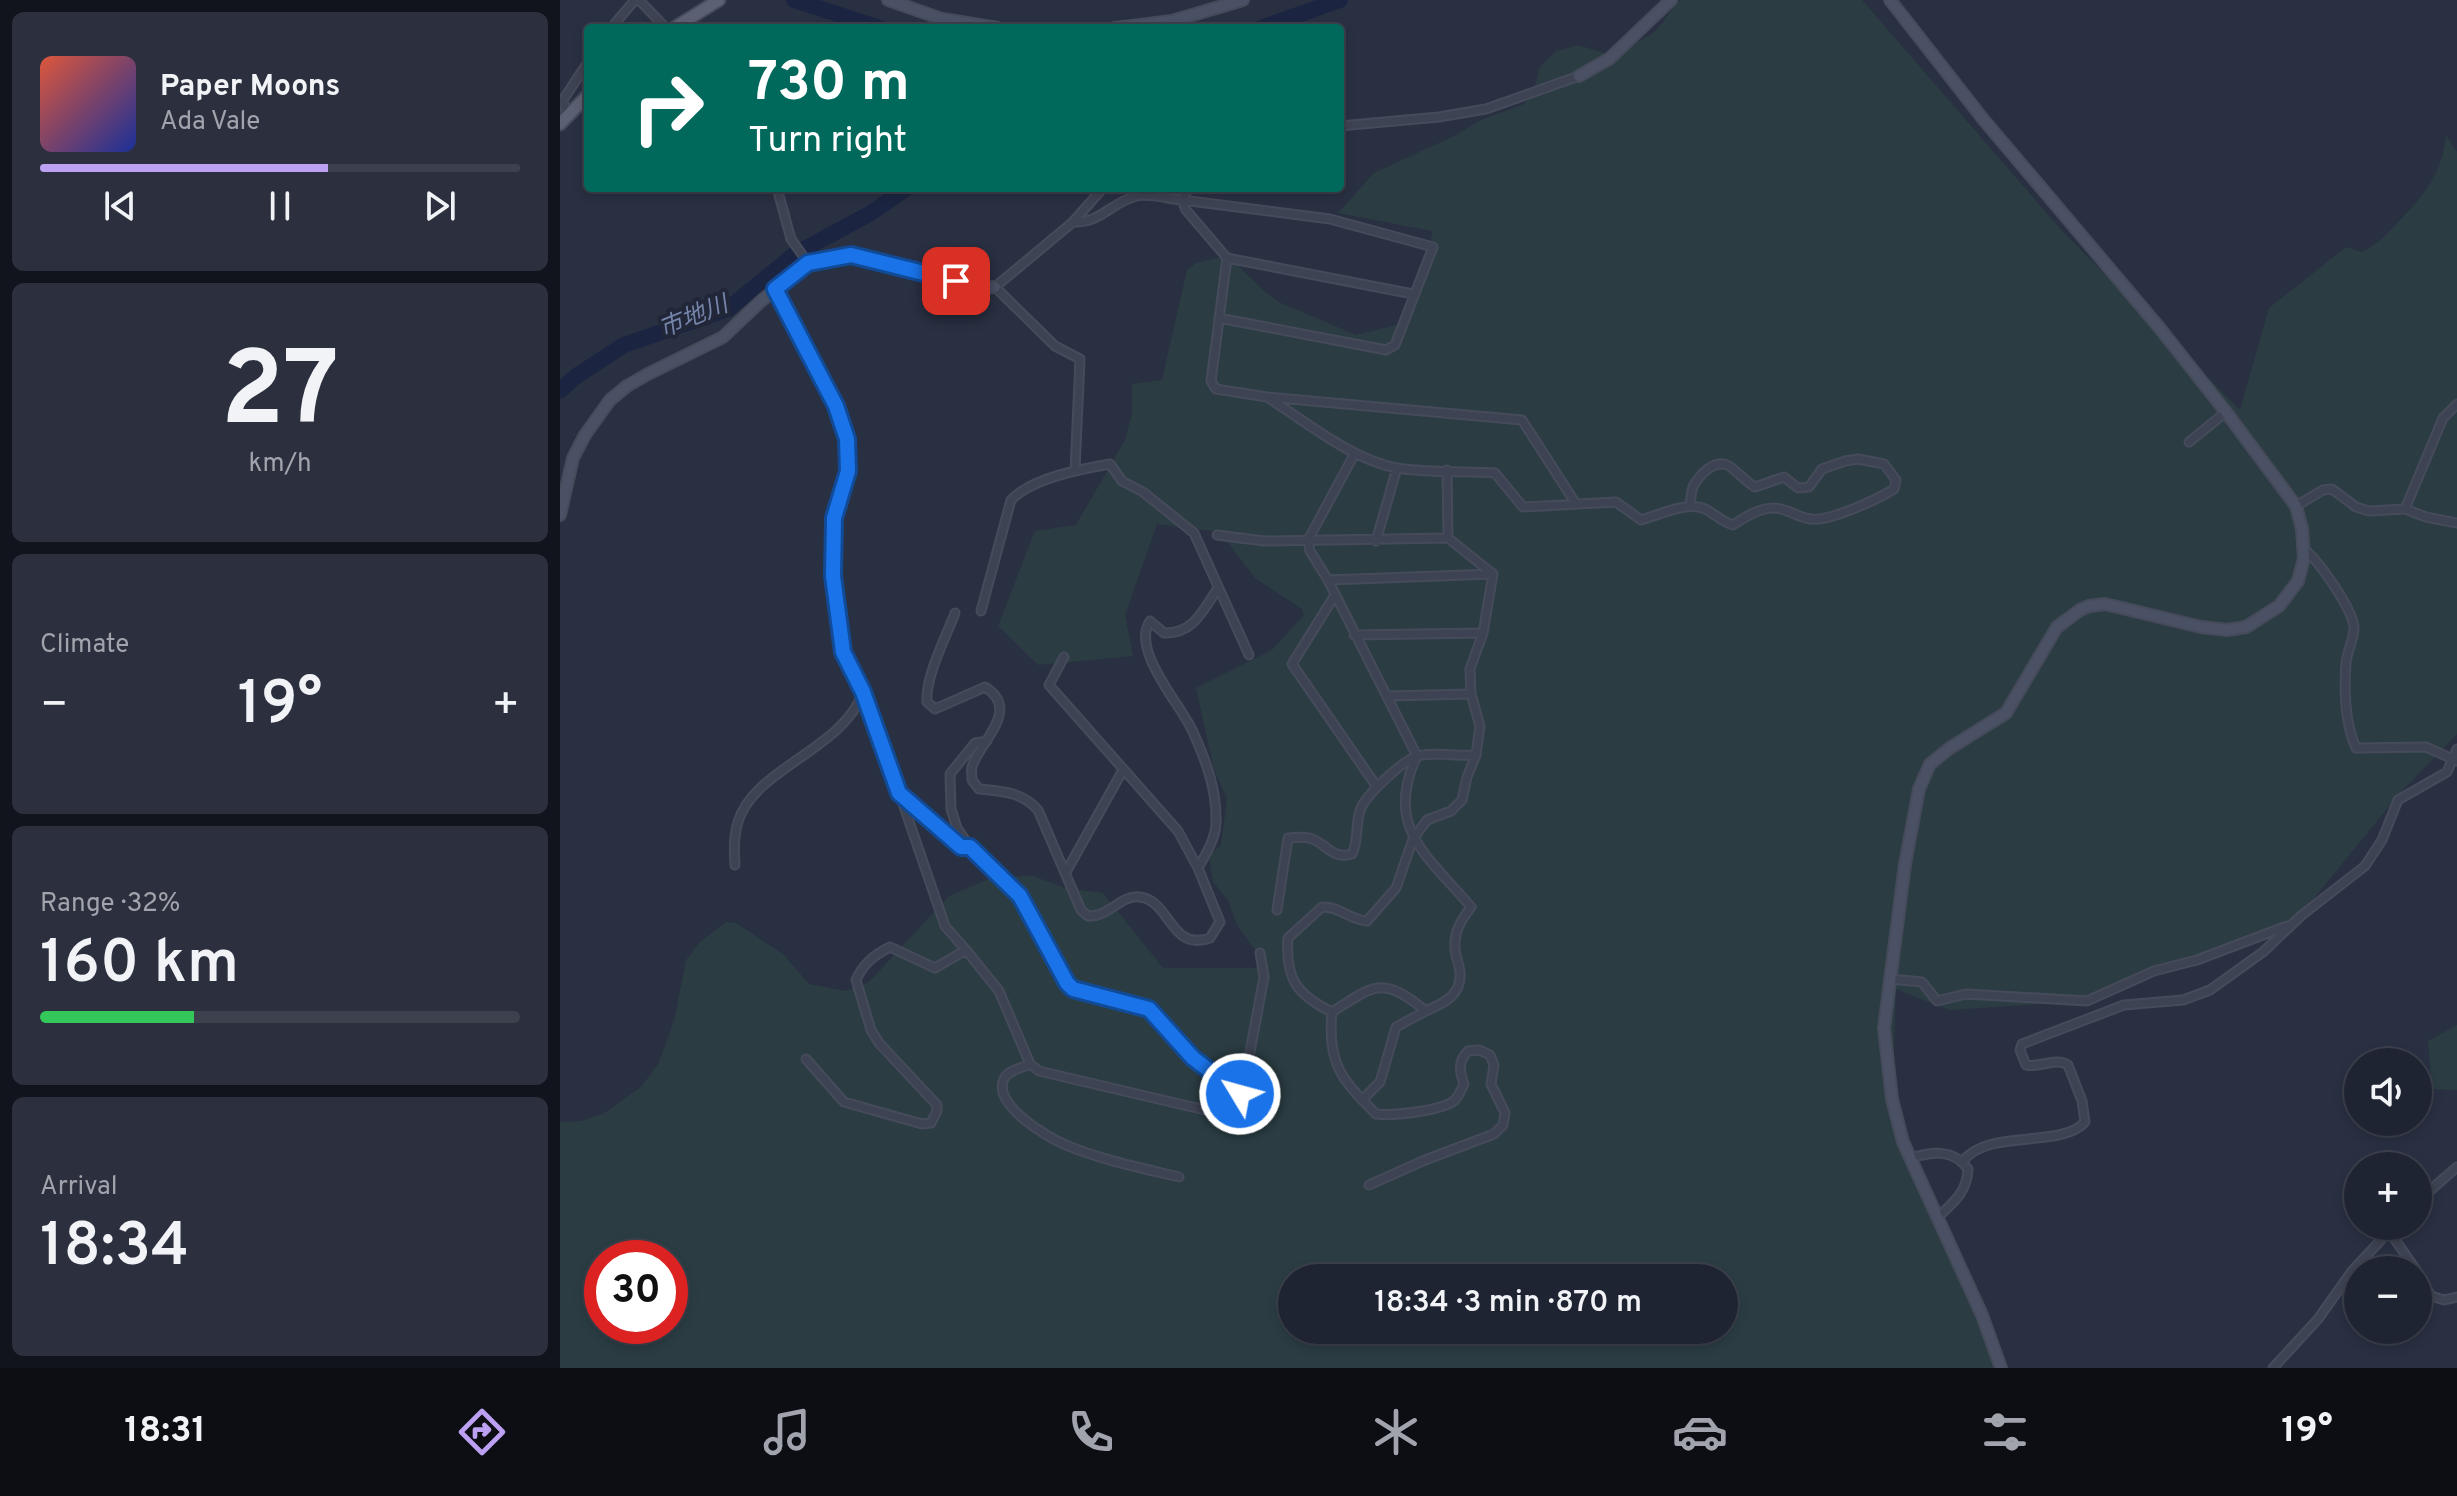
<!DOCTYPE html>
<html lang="en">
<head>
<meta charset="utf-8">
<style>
  :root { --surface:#1f2432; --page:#2c303e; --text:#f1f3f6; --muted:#a1a4ac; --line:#3c414d; --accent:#bca0f2 }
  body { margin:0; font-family:Overpass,"Noto Sans JP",sans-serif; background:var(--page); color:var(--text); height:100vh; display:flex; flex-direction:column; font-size:30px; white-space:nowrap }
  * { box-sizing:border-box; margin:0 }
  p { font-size:26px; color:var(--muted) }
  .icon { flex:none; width:44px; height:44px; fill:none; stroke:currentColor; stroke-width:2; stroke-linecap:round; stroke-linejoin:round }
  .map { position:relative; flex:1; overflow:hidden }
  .panel { display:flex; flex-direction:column; gap:12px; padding:12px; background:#11141c; width:560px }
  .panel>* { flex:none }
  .banner { position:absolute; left:24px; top:24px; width:760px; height:168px; border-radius:8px; box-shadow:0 4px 12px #0003,0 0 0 2px var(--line); background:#00695c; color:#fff; overflow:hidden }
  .tools { position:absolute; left:1784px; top:1048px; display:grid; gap:16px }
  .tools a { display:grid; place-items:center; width:88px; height:88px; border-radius:50%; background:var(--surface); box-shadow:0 4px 12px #0003,0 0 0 2px var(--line); font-size:40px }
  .speed { position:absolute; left:24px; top:1240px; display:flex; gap:16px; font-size:40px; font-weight:700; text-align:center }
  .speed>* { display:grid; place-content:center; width:104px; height:104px; border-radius:50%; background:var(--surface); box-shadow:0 4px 12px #0003,0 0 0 2px var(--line); line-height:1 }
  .speed .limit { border:12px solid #d22; background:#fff; color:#111 }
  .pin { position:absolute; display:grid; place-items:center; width:68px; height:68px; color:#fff; margin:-34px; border-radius:16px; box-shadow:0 4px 12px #0006 }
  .me { position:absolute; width:88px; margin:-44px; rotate:307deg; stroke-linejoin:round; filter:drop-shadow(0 0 6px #0008) }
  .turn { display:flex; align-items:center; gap:28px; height:168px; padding:0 32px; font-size:36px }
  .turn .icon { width:104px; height:104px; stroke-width:2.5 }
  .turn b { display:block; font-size:56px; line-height:68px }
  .big { font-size:60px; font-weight:600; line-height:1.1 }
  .panel .tile { flex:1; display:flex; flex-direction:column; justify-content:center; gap:12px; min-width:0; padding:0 28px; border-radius:12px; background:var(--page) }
  .panel .dial { align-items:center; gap:0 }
  .dial b { font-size:104px; line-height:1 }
  .song { display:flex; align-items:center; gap:24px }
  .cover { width:96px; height:96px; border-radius:12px; background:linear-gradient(135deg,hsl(10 70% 55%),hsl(230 70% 35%)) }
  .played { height:8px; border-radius:4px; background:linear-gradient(90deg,var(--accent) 60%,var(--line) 60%) }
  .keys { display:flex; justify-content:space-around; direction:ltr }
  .heat { display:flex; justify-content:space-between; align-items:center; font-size:44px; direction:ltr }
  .charge { height:12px; border-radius:6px; background:linear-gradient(90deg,#34c759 32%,var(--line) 0) }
  .trip { position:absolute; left:718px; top:1264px; width:460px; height:80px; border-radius:40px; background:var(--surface); box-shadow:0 4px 12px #0003,0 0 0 2px var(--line); font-weight:600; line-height:80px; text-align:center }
  .menu { display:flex; height:128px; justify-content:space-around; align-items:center; background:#0c0e14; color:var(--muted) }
  .menu .icon { width:56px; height:56px }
  .menu .active { color:var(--accent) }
  .menu b { font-size:36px; color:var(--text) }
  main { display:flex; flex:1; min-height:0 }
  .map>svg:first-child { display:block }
</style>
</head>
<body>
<main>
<section class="panel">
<div class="tile">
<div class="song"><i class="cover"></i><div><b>Paper Moons</b><p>Ada Vale</p></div></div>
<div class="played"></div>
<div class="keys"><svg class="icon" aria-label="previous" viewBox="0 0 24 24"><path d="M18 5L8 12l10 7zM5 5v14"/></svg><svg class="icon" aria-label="pause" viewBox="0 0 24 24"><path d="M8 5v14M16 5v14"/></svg><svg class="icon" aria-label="next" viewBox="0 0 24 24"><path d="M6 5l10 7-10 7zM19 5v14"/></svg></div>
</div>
<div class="tile dial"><b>27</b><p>km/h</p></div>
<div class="tile"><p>Climate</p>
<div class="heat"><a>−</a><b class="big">19°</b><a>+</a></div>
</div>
<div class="tile"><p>Range · 32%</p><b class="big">160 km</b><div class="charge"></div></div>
<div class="tile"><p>Arrival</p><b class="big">18:34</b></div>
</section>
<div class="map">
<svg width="1897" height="1368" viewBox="0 0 1897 1368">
  <rect width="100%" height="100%" fill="#293042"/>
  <path fill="#2b3d43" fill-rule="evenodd" d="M1120 0H1302L1503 232 1680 410 1709 308 1786 247 1801 252C1818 245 1827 234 1839 221 1864 196 1883 172 1886 135L1897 152V734L1839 794 1733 924 1527 1001 1389 1010 1336 989 1332 1100 1436 1368H0V1122L21 1121 43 1114 81 1087 98 1064 108 1038 115 1017 126 960 140 942 166 922 176 923 224 955 249 984 286 991 309 982 389 896 431 878 473 876 505 888 543 893 603 968H708L677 925 668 900 653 882 649 856 661 845 667 799 654 769 636 688 712 650 744 615 742 609 695 578 660 532 597 524 565 615 573 656 478 665 438 626 475 531 516 525 565 440 572 414V384L602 380 627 270 636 263 661 257 674 262 704 291 721 303 796 335 841 324 870 253 872 231 778 213 814 173 894 136 923 119 962 105 972 96 980 67 995 52 1018 45 1048 54C1064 45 1081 43 1095 31 1105 22 1110 9 1120 0ZM42 1258H110V1326H42ZM732 1278H1164V1330H732Z
    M1897 1025V1090L1872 1089 1868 1041Z"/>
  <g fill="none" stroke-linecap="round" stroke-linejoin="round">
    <path stroke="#1b2541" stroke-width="16" d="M234 0 320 28
      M701 28 780 0
      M0 391 15 377 64 345 168 309 235 254 311 213 347 188"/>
    <defs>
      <path id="street" d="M79 0 106 28
        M51 28 75 0
        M7 116 3 100 28 62
        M780 126 879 117 926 109 1019 76
        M217 188 231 239 248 263
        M629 188 622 200 770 219 873 247 835 345 826 350 659 318
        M513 222C540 224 551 202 577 196 590 193 608 199 622 200L626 210 667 258 651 381 656 389 707 397 962 420 1016 504
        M667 258 853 294
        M215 289 276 406 287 439 288 471 274 518 273 576 283 652 303 692 339 793 401 847H410
        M707 397C745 421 792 460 837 468 868 473 903 471 935 473L963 507 1056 502 1081 520C1099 515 1127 501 1145 509 1155 514 1162 522 1173 525 1185 517 1199 508 1214 508 1226 508 1239 518 1251 519 1269 522 1318 499 1334 489L1336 480 1324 464 1298 459 1285 461 1262 469 1249 487 1238 488 1224 477 1195 487C1185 481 1178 472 1169 466 1155 458 1139 475 1133 487 1131 492 1131 500 1130 506
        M1629 442 1666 412
        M795 453 748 540 750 551 768 580 857 756
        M515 470 520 359 495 346 435 287 513 222 543 188
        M887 470 888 538
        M1736 506 1763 490 1772 489 1796 507 1809 511 1845 509 1866 517 1897 523
        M1845 509 1883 418 1897 404
        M657 535 704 541 888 538 933 574
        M816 541 837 468
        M1744 549C1759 561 1792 608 1794 627 1795 637 1787 651 1786 663 1784 690 1785 723 1796 748L1866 747 1897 761
        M768 580 933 574
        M775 595 732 664 817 787
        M421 611 451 500C472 478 521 469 550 464L562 481 583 492 634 533 689 655
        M395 613C386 637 365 677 367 702L375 709 425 687C462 710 419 742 412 767 411 771 412 776 412 780L419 789C442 791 462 792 478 810L521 910 528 916C548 918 561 894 580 897 611 901 610 952 650 938L660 922 638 868 618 831 489 685 504 657
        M794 635 923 633
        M827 696 911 694
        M427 741 415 743 390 774 391 809 397 828 410 847 460 896 507 983 522 993 589 1009 633 1058 680 1094
        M340 795 385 926 406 950
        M175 865C174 852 174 834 178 822 194 768 284 749 303 692
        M638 868C646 854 656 838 656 822 657 790 646 761 633 732 622 706 570 650 590 621L604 633C634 634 643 610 658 588
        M506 872 563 770
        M717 910 728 838C734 838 743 836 749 838 766 842 771 860 792 854 799 840 795 826 800 811 804 796 843 760 858 756 876 751 897 757 916 755L920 726 911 694 910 669 923 633 933 574
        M1331 979 1362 982 1377 1001 1406 994 1527 1001 1594 971 1637 960 1727 926
        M772 1012C767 1063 781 1079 816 1114 833 1116 880 1111 894 1101 899 1096 901 1090 904 1084 899 1070 898 1062 908 1051L919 1050 930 1055 934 1065 931 1084 945 1113 943 1125 934 1134 865 1160 809 1185
        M772 1012C815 985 821 975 866 1011 884 1003 902 995 900 972 899 964 895 955 895 947 894 931 902 919 911 907 869 857 824 829 856 758
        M772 1012C737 995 725 979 728 938L762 907C779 906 790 920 807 921L836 888 853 839 867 820 891 811 902 800 907 777 916 755
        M246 1059 284 1102 362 1124 371 1123 377 1111V1105L319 1043 311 1030 296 980C303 964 314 955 330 947L375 968 406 950 439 991 470 1064 479 1071 662 1114 671 1109 685 1079 704 977 700 953
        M470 1064C462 1068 448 1070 444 1079 432 1104 486 1137 506 1145 541 1160 582 1168 619 1177
        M802 1100 820 1082 836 1027 866 1011
        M1350 1158C1371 1152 1393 1148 1408 1169 1407 1192 1394 1202 1378 1217
        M1403 1161C1429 1128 1501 1149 1525 1122L1522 1101 1508 1065C1496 1057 1480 1068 1466 1065L1460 1050 1462 1044 1564 1005 1623 1000 1650 990 1703 952 1742 915 1805 866 1822 840 1838 800 1887 772 1897 749
        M1858 1201 1897 1167
        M1829 1231 1856 1270
        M1858 1273 1871 1296 1884 1300 1897 1297
        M1713 1368 1758 1319 1792 1271 1834 1226"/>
      <path id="secondary" d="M328 0 382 19 438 28
        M1330 0 1423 119 1598 326 1666 412 1736 506 1742 529 1744 558 1738 581 1719 606 1686 627 1667 630 1641 627 1545 604 1529 606 1520 610 1497 627 1446 713 1390 748 1370 764 1359 789 1345 864 1324 1028 1332 1099 1343 1142 1422 1315 1441 1368
        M555 28 612 21 683 0
        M1019 76 1049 59 1111 0
        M0 515 13 458 25 435 50 400 67 386 88 374 163 337 201 301 248 263 291 255 390 279 415 288 435 287"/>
      <path id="primary" d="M114 28 159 0
        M0 124 28 95"/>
    </defs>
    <use href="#street" stroke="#464b5b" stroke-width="11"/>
    <use href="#secondary" stroke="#464b5b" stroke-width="14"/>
    <use href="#primary" stroke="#464b5b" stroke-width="15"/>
    <use href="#street" stroke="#3d4352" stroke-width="7"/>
    <use href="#secondary" stroke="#4b5165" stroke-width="10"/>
    <use href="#primary" stroke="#5b6172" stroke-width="11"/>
  </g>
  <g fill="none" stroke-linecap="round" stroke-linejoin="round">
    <defs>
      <path id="route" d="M396 281 291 255 248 263 215 289 276 406 287 439 288 471 274 518 273 576 283 652 303 692 339 793 401 847H410L460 896 507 983 513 989 589 1009 633 1058 680 1094"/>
    </defs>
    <use href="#route" stroke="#114b97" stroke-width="20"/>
    <use href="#route" stroke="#1a73e8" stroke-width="14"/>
  </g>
  <g text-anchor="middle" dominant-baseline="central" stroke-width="8" stroke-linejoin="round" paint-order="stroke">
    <g font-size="24" font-style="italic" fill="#7584a9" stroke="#212738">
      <text transform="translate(134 318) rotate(-22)">市地川</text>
    </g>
  </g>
</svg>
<div class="tools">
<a><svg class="icon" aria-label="sound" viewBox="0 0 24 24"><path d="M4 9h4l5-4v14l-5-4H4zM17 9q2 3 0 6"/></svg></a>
<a>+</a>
<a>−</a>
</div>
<div class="speed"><div class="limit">30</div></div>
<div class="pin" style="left:396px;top:281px;background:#d93025"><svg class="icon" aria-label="arrive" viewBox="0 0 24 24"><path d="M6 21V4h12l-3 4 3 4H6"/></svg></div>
<svg class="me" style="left:680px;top:1094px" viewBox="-20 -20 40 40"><circle r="17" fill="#1a73e8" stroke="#fff" stroke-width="3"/><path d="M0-11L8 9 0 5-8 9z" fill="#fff"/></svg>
<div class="trip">18:34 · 3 min · 870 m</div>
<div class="banner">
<div class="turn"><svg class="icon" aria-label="right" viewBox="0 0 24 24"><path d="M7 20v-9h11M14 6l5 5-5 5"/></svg><div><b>730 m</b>Turn right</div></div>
</div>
</div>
</main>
<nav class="menu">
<b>18:31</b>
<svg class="icon active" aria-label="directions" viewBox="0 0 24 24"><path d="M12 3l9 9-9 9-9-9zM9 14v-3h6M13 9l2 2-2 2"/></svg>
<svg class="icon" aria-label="music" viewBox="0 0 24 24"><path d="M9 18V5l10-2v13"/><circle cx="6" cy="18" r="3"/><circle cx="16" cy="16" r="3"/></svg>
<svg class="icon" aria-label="phone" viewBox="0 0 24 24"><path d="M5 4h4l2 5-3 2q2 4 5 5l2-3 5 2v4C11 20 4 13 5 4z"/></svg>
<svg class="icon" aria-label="climate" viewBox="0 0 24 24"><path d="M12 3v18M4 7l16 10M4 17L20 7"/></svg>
<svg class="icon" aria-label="car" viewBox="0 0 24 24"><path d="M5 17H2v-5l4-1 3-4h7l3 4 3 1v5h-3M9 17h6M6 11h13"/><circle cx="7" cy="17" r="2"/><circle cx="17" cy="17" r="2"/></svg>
<svg class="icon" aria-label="filters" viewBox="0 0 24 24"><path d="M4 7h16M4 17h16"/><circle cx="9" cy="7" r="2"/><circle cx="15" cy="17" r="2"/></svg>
<b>19°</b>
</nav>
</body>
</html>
